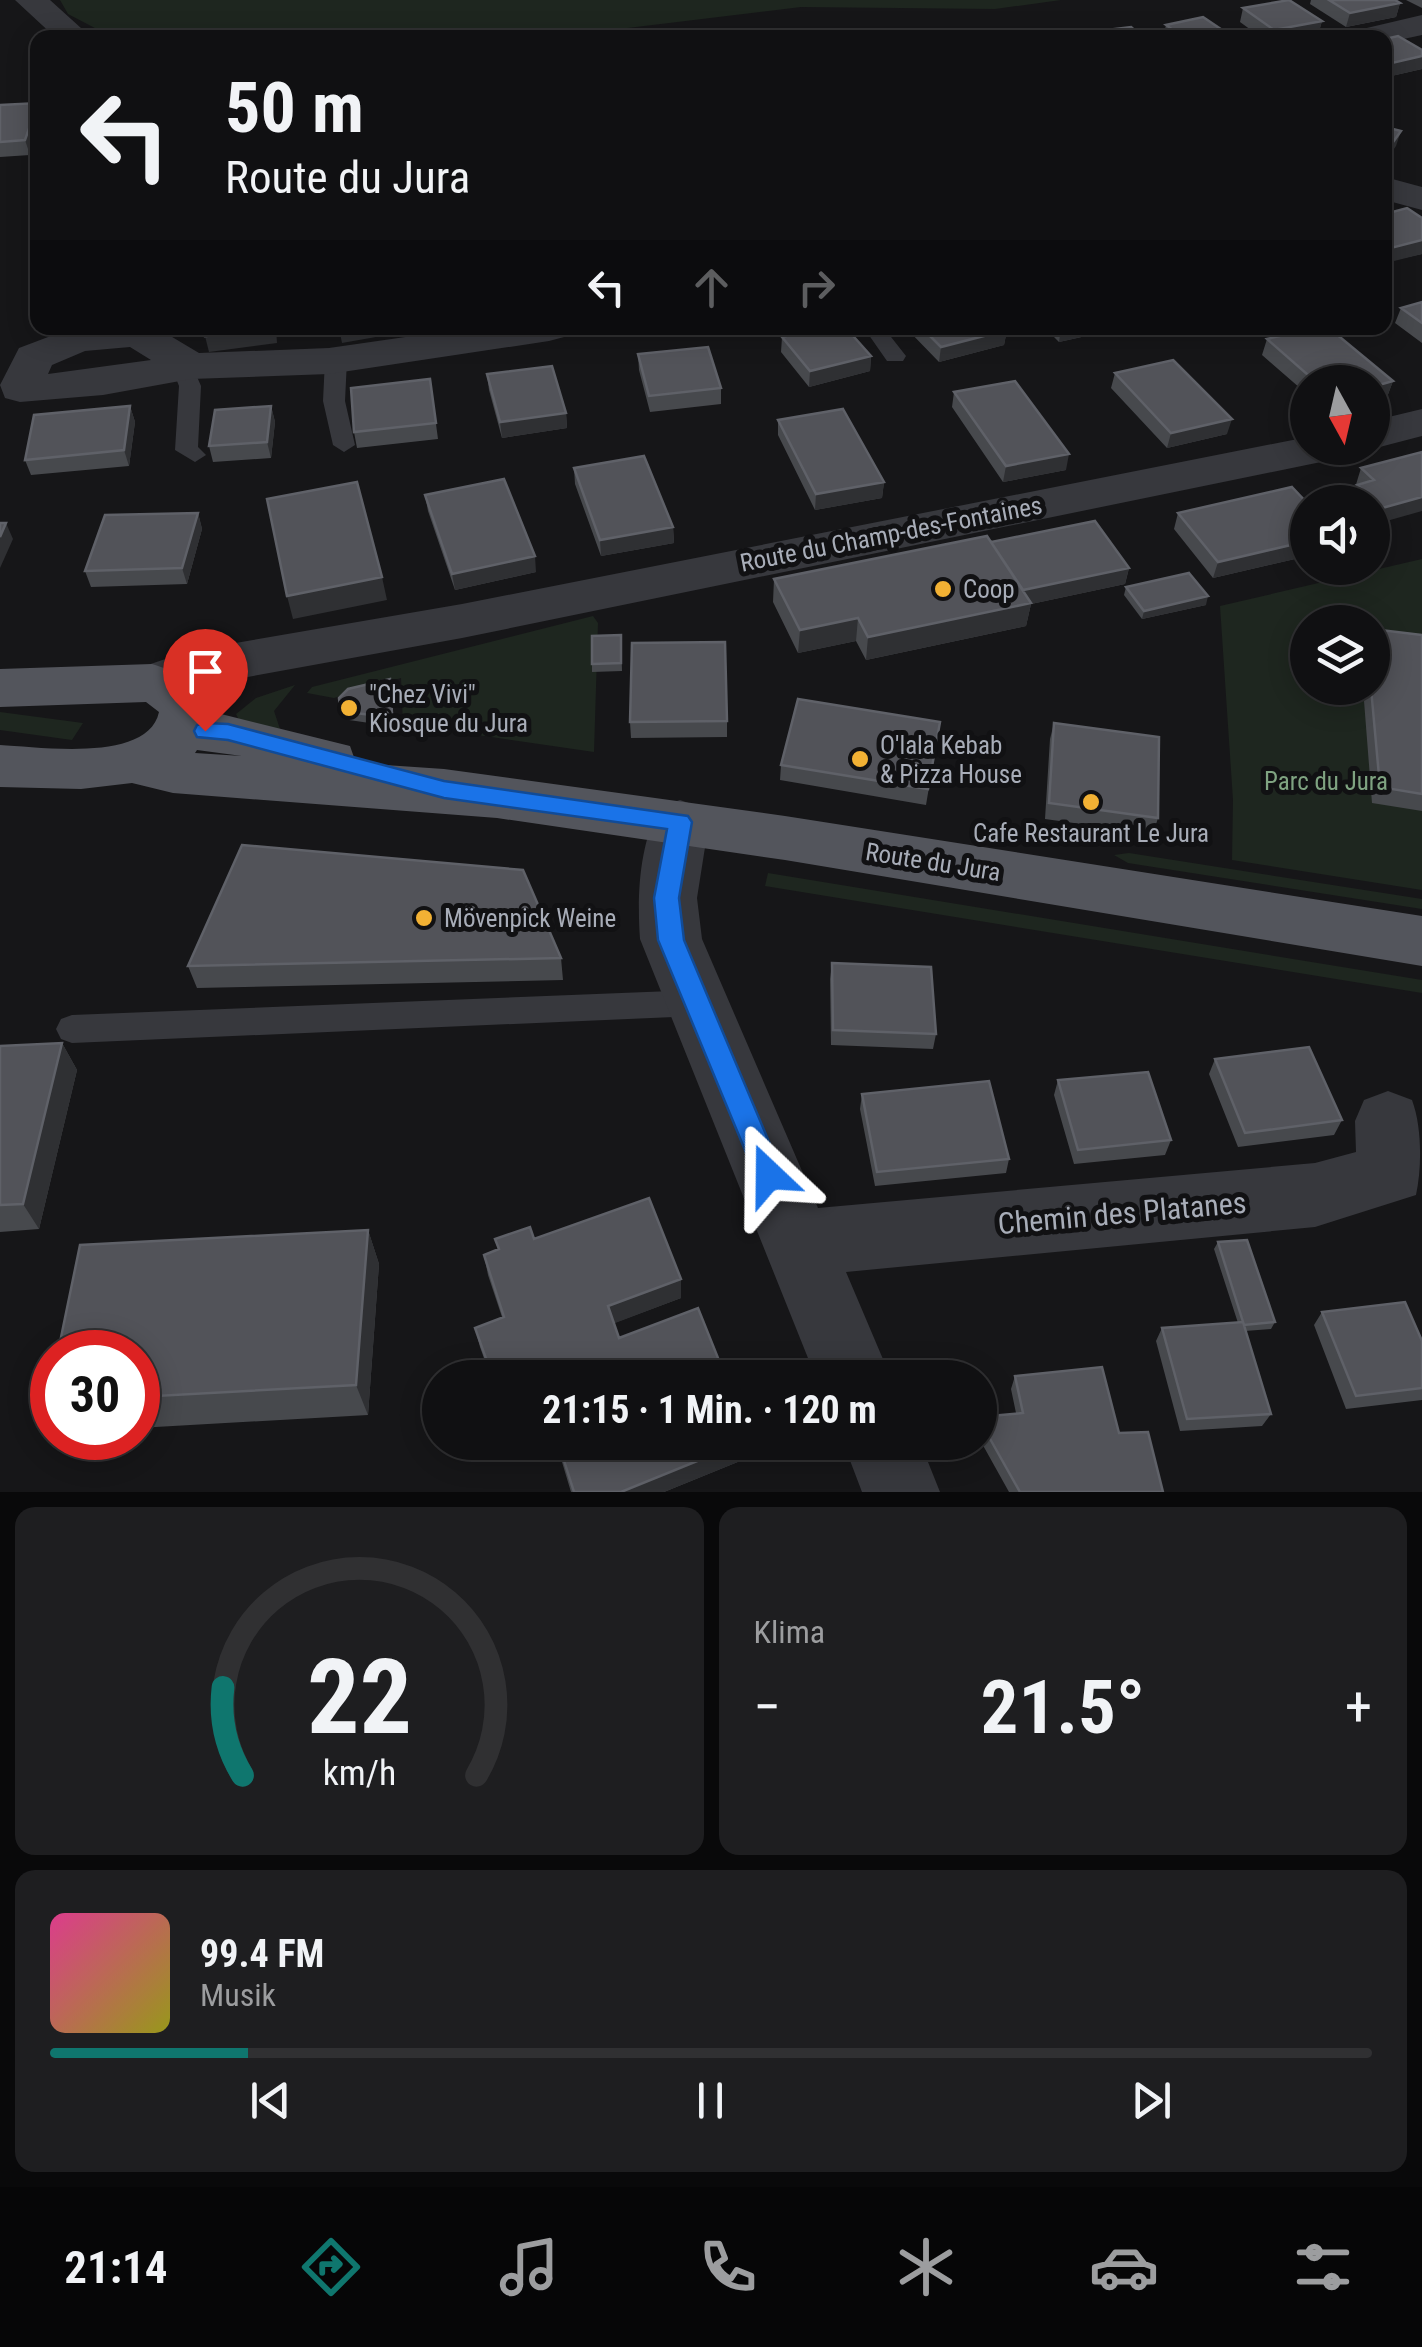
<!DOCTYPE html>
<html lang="de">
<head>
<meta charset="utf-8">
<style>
  :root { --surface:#101012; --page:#1e1e20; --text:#f1f3f6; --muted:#9c9d9f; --line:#303032; --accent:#0f766e }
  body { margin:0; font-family:"Roboto Condensed",sans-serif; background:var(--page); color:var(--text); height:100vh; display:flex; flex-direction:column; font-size:38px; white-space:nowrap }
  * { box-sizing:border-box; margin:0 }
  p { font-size:32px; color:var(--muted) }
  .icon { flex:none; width:55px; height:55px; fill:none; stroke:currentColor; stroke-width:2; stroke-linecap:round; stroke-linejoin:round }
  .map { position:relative; height:1492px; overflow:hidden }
  .side { display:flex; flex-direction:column; gap:15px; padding:15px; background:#09090a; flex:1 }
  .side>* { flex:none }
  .banner { position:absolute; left:30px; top:30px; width:1362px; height:305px; border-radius:20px; box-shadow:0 5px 25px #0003,0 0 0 2px var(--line); background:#101012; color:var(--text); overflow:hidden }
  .needle { width:65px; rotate:172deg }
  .controls { position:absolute; left:1290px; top:365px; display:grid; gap:20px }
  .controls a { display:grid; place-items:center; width:100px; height:100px; border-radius:50%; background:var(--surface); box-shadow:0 5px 25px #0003,0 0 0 2px var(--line); font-size:50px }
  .speed { position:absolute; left:30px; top:1330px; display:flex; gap:20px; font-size:50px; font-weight:700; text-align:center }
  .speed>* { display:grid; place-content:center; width:130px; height:130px; border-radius:50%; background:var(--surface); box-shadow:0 5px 25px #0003,0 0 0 2px var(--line); line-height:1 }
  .speed .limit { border:15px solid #d22; background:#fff; color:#111 }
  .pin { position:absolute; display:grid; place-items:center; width:85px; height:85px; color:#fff; margin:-102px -42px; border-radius:50% 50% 50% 0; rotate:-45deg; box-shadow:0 0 10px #0007 }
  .pin .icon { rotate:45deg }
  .me { position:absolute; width:110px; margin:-55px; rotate:337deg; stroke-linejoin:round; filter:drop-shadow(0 0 8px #0008) }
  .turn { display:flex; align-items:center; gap:35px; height:210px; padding:0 30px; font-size:45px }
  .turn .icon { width:130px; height:130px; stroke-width:2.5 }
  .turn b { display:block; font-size:70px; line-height:85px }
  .lanes { display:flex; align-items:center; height:95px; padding:0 30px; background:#0003; justify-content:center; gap:50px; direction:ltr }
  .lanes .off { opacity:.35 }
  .big { font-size:75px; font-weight:700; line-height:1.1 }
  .side .card { flex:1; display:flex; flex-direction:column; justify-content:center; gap:15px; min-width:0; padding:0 35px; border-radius:20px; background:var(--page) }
  .side .dial { align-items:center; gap:0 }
  .dial svg { height:260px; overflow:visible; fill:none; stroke:var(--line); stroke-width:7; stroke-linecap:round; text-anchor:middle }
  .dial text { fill:var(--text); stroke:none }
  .song { display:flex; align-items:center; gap:30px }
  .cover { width:120px; height:120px; border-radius:15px; background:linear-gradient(135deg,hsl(330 70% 55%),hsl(60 70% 35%)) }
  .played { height:10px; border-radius:5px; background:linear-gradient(90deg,var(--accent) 15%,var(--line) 15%) }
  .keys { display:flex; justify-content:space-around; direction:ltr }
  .heat { display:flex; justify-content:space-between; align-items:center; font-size:55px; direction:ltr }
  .side .tiles { flex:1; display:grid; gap:15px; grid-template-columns:1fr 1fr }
  .card:last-child { grid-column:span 2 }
  .trip { position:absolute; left:422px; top:1360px; width:575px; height:100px; border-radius:50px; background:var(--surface); box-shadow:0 5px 25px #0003,0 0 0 2px var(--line); font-weight:700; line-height:100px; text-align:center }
  .menu { display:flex; height:160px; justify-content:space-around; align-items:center; background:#060607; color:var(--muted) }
  .menu .icon { width:70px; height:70px }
  .menu .current { color:var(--accent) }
  .menu b { font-size:45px; color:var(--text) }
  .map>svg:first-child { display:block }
</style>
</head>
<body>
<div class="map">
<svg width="1422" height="1492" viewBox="0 0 1422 1492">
  <rect width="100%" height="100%" fill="#161618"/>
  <path fill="#1e261f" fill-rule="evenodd" d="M60 0H1061L995 9 801 7 545 38H114L68 14Z
    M1422 559V890L1232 860 1233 800 1220 606ZM1308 622H1372V688H1308Z
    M593 616 598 623 594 752 403 724 401 678 334 698 307 693 312 687Z
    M295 685 274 711 280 729 294 737 239 720 236 714 256 698Z
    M0 712 83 723 72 740 0 730Z
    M1129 853 1422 899V909L1128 863 1114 855Z
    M768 873 1422 980V993L765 886Z"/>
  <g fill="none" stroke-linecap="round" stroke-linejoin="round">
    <path fill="#37383d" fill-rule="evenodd" d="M864 328H884L906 356 903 361H887Z
      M1013 328H1034L1035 330 1025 336Z
      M336 354 347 360 345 401 355 445 344 452 333 445 323 401 325 360Z
      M183 362 191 363 201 386 198 447 206 455 195 462 175 450 179 386 172 368Z
      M697 990 708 994 713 1003 708 1012 697 1016 72 1043 61 1039 56 1029 61 1019 72 1015Z"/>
    <path fill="#37383d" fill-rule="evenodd" d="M15 0H50L92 38H56Z
      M1422 15V35L1385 43V38H1350L1354 31Z
      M1385 177 1422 187V210L1385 200Z
      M72 328H157L199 353 329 348 468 328H570L564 337 549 341 329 374 191 379 103 395 20 402 5 398 0 385 19 348ZM130 347 151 360 48 374 52 365 85 351Z
      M680 800 700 807 709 822 697 898 702 939 818 1208 1315 1163 1356 1152 1355 1121 1364 1100 1388 1091 1412 1100C1422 1127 1422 1167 1416 1195L1315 1227 846 1272 891 1378H816L640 939C637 896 639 845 660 807Z
      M843 1442H920L940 1492H862Z"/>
    <path fill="#37383d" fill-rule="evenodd" d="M1422 409V436L1372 449 1368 448H1372V421Z
      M1308 437V448H1344L1337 458 1321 462 462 638 198 686 152 702 133 696 125 683 133 670 189 651 462 604Z"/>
    <path fill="#53555c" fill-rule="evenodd" d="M152 664C177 672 209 682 213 712L350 746 356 763 444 769 785 816 1422 916V966L785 860 497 818 173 793 132 783 81 789 0 787V745C41 747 148 763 159 712L146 702 0 707V669ZM197 750 242 756 195 753Z"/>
  </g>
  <path fill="#47494d" d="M1311 0H1395L1400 3 1396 17 1346 27 1310 4Z
    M1406 0H1422V8Z
    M1243 8 1322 21 1318 35 1303 38H1262L1240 22Z
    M1166 25 1230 38H1163Z
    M1385 39 1422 50V69L1387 77 1385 75Z
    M38 103V133L30 155 0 157V105Z
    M1385 214 1422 218V254L1385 262Z
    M1422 302V343L1395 323 1401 308Z
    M906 328H1005L1007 330 1004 345 939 362Z
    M1045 328H1122L1059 342Z
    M1315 328H1329L1393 381 1387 397 1372 401V382H1308V395L1262 355 1267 339Z
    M782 337 871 356 870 371 809 387 781 352Z
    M638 354 721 388V404L650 412 639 370Z
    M1115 373 1227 434 1167 448 1111 388Z
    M487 374 566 413 567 428 502 438 489 390Z
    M430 379 438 439 357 448 354 432Z
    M954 392 1066 470 1003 482 952 407Z
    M130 406 135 422 129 466 31 475 25 460Z
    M271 406 275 422 271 458 213 462 209 446Z
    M778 420 884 482 882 498 815 510 778 435Z
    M1422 452 1376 524 1372 521V502H1352L1351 501 1361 468Z
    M574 468 673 527 674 543 601 556 575 484Z
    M425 495 536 572 455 590 428 511Z
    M1308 504V556L1213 578 1174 529 1178 513Z
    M198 513 202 529 187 584 91 587 85 571Z
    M991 542 1129 568 1125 584 1031 604 1026 626 866 660 856 641 798 653 773 602 774 579Z
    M1126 587 1206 605 1142 619 1124 595Z
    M621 635 622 671 592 672V664Z
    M1422 635V811L1372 803 1363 688H1372Z
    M390 679 394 722 390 726 349 720 342 716 339 698Z
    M727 721V737L631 738 630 722Z
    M940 722 926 805 780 780 781 765Z
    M1054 723 1158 818 1153 834 1045 819 1050 739Z
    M561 958 563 980 197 988 188 966Z
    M832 963 936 1034 933 1049 831 1045 830 979Z
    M62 1043 77 1070 39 1229 0 1232V1046Z
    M1215 1059 1342 1120 1334 1135 1238 1147 1209 1074Z
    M1058 1080 1171 1140 1165 1155 1074 1164 1054 1095Z
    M862 1094 1009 1159 1006 1173 875 1186 860 1109Z
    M368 1230 379 1264 368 1415 138 1428V1352Z
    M495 1239H534L681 1279V1298L614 1323 619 1338 726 1378H491L480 1347 475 1328 502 1317 488 1275 484 1255 498 1250Z
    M1218 1242 1275 1322 1271 1329 1245 1331 1271 1414 1262 1426 1180 1431 1156 1341 1162 1328 1238 1323 1214 1249Z
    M1322 1312 1422 1341V1400L1346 1409 1314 1325Z
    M1015 1376 1119 1433 1163 1492H1009L980 1440V1421L1016 1413 1011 1389Z
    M556 1442H751L750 1457 664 1492H571Z"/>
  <path fill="#2f3033" d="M1400 3 1396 17 1346 27 1350 13Z
    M1322 21 1318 35 1303 38H1272L1274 30Z
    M1422 56V69L1387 77 1392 63Z
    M38 106V133L30 155 25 140Z
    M1401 131 1396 146 1385 162 1386 152Z
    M1422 240V254L1386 263 1391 248Z
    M276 328 277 343 209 352 205 336Z
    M339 328H403L404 332 342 343Z
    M1061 328H1122L1059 342Z
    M1007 330 1004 345 939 362 941 347Z
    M871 356 870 371 809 387 810 371Z
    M1393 381 1387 397 1372 401V387Z
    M130 406 135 422 129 466 124 450Z
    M271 406 275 422 271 458 267 442Z
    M566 413 567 428 502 438 500 422Z
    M1232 419 1227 434 1167 448 1171 433Z
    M1069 454 1066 470 1003 482 1006 466Z
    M884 482 882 498 815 510 816 494Z
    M1422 497V511L1376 524 1382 508Z
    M198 513 202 529 187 584 182 568Z
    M6 523 13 539 0 568V537Z
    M673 527 674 543 601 556 600 540Z
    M1308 541V556L1213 578 1218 562Z
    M535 556 536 572 455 590 452 574Z
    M1129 568 1125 584 1031 604 1026 626 866 660 868 637 1018 591Z
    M382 577 387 600 293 619 287 596Z
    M1208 596 1206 605 1142 619 1144 611Z
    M858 618 856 641 798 653 800 630Z
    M390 679 394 722 390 726 388 717Z
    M62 1043 77 1070 39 1229 23 1204Z
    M368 1230 379 1264 368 1415 356 1385Z
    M681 1279V1298L610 1325 608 1306Z
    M744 1442H751L750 1457 664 1492H621Z"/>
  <path fill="#525359" stroke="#5f6168" stroke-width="2.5" d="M1289 0 1322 21 1274 30 1243 8Z
    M1329 0H1395L1400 3 1350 13Z
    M1203 17 1231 36 1222 38H1184L1166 25Z
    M1131 27 1143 38H1086L1082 33Z
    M833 30 835 38H786L785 31Z
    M1398 36 1422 50V56L1392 63 1385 59V39Z
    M38 103 25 140 0 142V105Z
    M1385 127 1401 131 1386 152H1385Z
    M1407 208 1422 218V240L1391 248 1385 243V214Z
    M1422 302V323L1401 308Z
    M204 328H273L205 336Z
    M819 328H846L871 356 810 371 782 337Z
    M922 328H1005L1007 330 941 347Z
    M1315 328H1329L1393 381 1372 387V382H1316L1267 339Z
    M708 347 721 388 649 396 638 354Z
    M1173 360 1232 419 1171 433 1115 373Z
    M552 366 566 413 500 422 487 374Z
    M430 379 436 423 354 432 351 388Z
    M1015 381 1069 454 1006 466 954 392Z
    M130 406 124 450 25 460 34 415Z
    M271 406 267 442 209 446 215 410Z
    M843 409 884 482 816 494 778 420Z
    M1422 452V497L1382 508 1357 485 1374 480 1361 468Z
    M644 456 673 527 600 540 574 468Z
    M504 479 535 556 452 574 425 495Z
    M357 482 382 577 287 596 267 499Z
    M1292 487 1308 504V541L1218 562 1178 513Z
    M198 513 182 568 85 571 105 515Z
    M1095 521 1129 568 1023 590 991 542Z
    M0 523H6L0 537Z
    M987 536 1031 603 868 637 858 618 800 630 774 579Z
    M1189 573 1208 596 1144 611 1126 587Z
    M1372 629 1422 635V794L1380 787 1371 688H1372Z
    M621 635V663L592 664V636Z
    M725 642 727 721 630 722 632 643Z
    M390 679 392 714 388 717 347 712 340 708 339 698 348 689Z
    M798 699 940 722 928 789 781 765Z
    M1054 723 1159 737 1158 818 1049 803Z
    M242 845 523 870 561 958 188 966Z
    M832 963 931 967 936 1034 833 1030Z
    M62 1043 23 1204 0 1205V1046Z
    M1309 1047 1342 1120 1245 1133 1215 1059Z
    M1148 1072 1171 1140 1078 1150 1058 1080Z
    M989 1081 1009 1159 877 1172 862 1094Z
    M649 1198 681 1279 608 1306 619 1338 698 1308 726 1378H493L475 1328 504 1317 484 1255 499 1249 495 1239 530 1227 534 1239Z
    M368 1230 356 1385 138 1397V1352H58L80 1245Z
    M1247 1240 1275 1322 1244 1325 1218 1242Z
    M1405 1302 1422 1341V1388L1356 1396 1322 1312Z
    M1243 1322 1271 1414 1187 1419 1162 1328Z
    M1102 1367 1119 1433 1148 1432 1163 1492H1020L980 1421V1417L1023 1413 1015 1376Z
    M52 1381V1401H48Z
    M558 1442H744L621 1492H574Z"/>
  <path fill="#1a73e8" stroke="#114b97" stroke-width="2.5" d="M205 723 228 724 444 781 688 816 692 822 679 898 684 940 783 1175 779 1184 769 1188 759 1184 658 940 654 898 667 829 444 798 228 740 197 737 194 731 197 725Z"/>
  <g fill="#f2b134" stroke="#111113" stroke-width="4">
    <circle cx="943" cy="589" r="10"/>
    <circle cx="349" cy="708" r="10"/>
    <circle cx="860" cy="759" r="10"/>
    <circle cx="1091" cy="802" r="10"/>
    <circle cx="424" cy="918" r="10"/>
  </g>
  <g text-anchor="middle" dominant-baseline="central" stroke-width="10" stroke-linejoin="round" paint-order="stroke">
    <g font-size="25" fill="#a8adb8" stroke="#111113">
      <text transform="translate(891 534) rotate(-11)">Route du Champ-des-Fontaines</text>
      <text transform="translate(933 862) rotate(9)">Route du Jura</text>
    </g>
    <g font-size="25" fill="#a8adb8" stroke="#111113" text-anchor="start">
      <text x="963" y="589">Coop</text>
      <text x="369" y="694">"Chez Vivi"<tspan x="369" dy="29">Kiosque du Jura</tspan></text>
      <text x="880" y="745">O'lala Kebab<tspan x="880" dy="29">&amp; Pizza House</tspan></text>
      <text x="1091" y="833" text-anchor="middle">Cafe Restaurant Le Jura</text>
      <text x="444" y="918">Mövenpick Weine</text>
    </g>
    <g font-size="25" fill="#7fa381" stroke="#111113">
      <text x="1326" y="781">Parc du Jura</text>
    </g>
    <g font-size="30" fill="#a8adb8" stroke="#111113">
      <text transform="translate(1122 1213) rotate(-5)">Chemin des Platanes</text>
    </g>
  </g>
</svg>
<div class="controls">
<a><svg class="needle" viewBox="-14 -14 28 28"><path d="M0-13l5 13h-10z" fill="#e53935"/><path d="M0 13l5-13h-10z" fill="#9c9d9f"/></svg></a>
<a><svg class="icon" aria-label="sound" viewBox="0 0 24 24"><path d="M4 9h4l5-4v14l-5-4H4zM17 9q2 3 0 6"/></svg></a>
<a><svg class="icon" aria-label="layers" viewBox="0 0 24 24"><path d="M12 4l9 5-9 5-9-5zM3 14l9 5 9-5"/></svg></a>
</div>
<div class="speed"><div class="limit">30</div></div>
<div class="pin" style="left:205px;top:731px;background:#d93025"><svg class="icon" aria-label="arrive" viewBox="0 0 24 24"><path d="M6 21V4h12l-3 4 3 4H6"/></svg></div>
<svg class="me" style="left:769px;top:1175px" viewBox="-20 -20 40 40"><path d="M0-17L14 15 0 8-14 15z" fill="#1a73e8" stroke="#fff" stroke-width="4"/></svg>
<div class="trip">21:15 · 1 Min. · 120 m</div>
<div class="banner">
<div class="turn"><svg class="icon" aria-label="left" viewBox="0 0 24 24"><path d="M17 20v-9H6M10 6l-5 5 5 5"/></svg><div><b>50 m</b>Route du Jura</div></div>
<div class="lanes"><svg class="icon" aria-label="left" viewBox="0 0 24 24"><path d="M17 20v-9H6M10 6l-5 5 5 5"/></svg><svg class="icon off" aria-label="ahead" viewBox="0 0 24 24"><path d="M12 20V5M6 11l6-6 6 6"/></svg><svg class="icon off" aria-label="right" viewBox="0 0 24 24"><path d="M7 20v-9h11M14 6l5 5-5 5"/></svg></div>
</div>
</div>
<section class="side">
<div class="tiles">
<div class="card dial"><svg viewBox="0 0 100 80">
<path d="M14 69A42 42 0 1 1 86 69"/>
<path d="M14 69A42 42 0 0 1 8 42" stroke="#0f766e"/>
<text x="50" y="56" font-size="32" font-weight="700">22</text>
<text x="50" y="72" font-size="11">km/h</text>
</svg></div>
<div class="card"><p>Klima</p>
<div class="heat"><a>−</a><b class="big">21.5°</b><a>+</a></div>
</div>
<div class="card">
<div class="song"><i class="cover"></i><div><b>99.4 FM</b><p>Musik</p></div></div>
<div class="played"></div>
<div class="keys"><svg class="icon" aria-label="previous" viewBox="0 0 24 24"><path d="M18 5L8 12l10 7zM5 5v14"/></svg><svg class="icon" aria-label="pause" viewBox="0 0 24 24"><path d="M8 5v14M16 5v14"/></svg><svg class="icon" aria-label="next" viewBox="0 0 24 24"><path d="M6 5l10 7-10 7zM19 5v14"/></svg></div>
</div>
</div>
</section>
<nav class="menu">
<b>21:14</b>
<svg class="icon current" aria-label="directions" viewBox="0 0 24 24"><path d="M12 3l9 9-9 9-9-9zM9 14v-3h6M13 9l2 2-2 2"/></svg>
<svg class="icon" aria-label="music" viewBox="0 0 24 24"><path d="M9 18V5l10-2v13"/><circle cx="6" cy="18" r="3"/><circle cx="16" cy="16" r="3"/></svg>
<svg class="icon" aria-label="phone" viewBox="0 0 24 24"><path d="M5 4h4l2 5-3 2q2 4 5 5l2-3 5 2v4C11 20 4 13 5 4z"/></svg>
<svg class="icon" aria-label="climate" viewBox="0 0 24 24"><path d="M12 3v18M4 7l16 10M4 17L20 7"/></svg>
<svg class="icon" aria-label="car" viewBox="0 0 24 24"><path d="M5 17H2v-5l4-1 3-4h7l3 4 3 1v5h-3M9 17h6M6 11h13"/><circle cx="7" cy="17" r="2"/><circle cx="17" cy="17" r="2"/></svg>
<svg class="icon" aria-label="filters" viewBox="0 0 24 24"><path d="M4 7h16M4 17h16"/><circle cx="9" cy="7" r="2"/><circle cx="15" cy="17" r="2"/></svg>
</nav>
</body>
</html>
